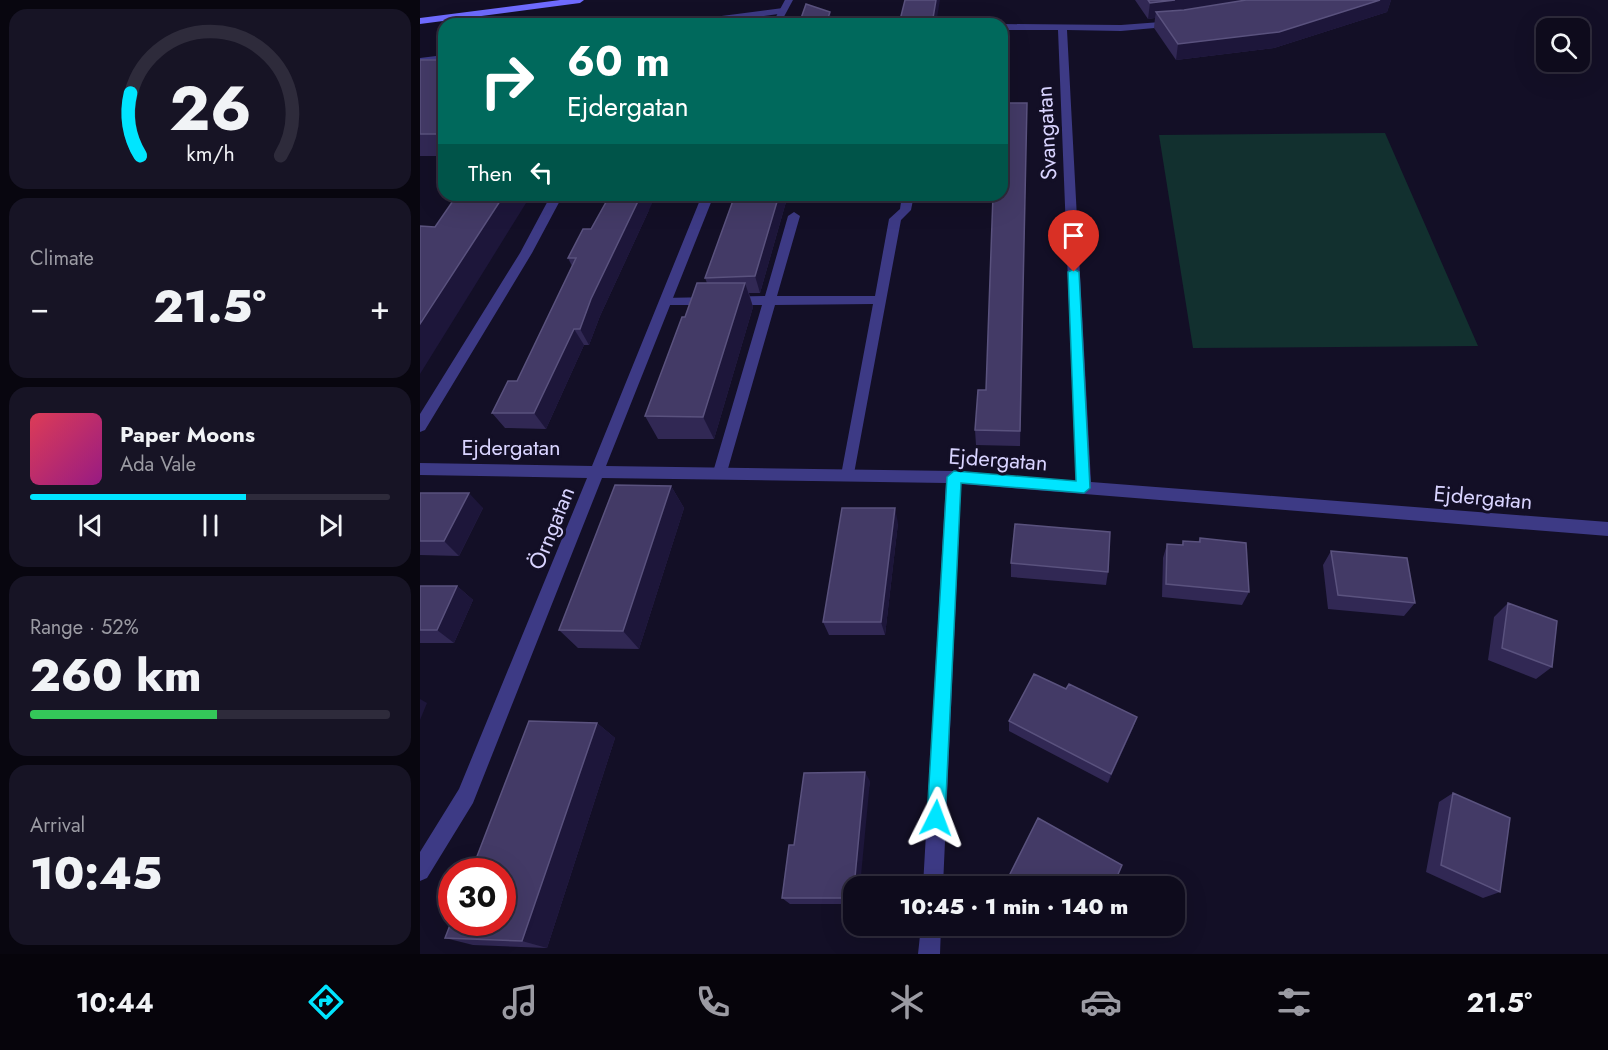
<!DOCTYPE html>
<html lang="en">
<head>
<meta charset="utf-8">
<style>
  :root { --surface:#0e0b1c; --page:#171425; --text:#f1f3f6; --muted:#9b9ba3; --line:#2e2b3b; --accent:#00e5ff }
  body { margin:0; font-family:Jost,sans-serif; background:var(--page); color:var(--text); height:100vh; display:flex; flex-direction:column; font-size:22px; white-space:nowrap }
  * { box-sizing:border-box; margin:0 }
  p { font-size:20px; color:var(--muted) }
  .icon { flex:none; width:33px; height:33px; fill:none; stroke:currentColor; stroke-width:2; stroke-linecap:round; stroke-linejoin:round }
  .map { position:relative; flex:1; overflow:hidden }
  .sheet { display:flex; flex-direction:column; gap:9px; padding:9px; background:#08060f; width:420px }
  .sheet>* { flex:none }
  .banner { position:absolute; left:18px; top:18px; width:570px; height:183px; border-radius:18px; box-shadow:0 6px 24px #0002,0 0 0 2px var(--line); background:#00695c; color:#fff; overflow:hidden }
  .tools { position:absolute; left:1116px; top:18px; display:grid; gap:12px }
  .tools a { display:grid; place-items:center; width:54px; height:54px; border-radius:12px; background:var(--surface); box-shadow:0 6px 24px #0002,0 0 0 2px var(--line); font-size:30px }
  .speed { position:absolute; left:18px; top:858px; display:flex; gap:12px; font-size:30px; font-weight:700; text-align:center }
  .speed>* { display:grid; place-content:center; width:78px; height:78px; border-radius:50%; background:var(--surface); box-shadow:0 6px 24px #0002,0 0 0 2px var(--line); line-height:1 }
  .speed .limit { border:9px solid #d22; background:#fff; color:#111 }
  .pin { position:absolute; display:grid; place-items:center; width:51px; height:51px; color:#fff; margin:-62px -26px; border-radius:50% 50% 50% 0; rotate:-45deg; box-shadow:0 0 6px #0007 }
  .pin .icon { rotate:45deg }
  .me { position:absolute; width:66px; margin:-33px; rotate:3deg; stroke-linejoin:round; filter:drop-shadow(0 0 4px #0008) }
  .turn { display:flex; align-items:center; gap:21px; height:126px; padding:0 30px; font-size:27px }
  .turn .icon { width:78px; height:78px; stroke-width:2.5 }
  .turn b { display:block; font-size:42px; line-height:51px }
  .then { display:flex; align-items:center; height:57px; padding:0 30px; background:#0003; gap:12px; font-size:22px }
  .big { font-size:45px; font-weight:800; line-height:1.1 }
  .sheet .card { flex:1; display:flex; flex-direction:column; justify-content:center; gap:9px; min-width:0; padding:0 21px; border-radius:18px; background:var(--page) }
  .sheet .dial { align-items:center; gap:0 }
  .dial svg { height:156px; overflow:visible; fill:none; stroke:var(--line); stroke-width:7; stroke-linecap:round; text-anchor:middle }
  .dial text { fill:var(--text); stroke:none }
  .song { display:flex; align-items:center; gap:18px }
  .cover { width:72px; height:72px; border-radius:9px; background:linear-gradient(135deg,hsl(350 70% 55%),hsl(310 70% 35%)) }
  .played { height:6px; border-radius:3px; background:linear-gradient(90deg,var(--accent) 60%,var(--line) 60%) }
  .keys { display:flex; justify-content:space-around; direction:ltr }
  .heat { display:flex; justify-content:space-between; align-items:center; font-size:33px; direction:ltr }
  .charge { height:9px; border-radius:4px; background:linear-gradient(90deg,#34c759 52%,var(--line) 0) }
  .trip { position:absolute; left:423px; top:876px; width:342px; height:60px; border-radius:18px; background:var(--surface); box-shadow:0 6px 24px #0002,0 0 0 2px var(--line); font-weight:800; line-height:60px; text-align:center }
  .tab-bar { display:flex; height:96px; justify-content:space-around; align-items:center; background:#06040b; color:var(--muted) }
  .tab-bar .icon { width:42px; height:42px }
  .tab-bar .current { color:var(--accent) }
  .tab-bar b { font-size:27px; color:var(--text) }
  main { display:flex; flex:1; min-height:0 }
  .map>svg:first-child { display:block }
</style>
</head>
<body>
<main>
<section class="sheet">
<div class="card dial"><svg viewBox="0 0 100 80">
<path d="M14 69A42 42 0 1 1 86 69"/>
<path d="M14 69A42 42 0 0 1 9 37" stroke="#00e5ff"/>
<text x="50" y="56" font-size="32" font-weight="700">26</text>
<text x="50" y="72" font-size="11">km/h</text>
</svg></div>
<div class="card"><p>Climate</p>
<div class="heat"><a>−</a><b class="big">21.5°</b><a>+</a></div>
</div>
<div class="card">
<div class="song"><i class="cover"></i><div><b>Paper Moons</b><p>Ada Vale</p></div></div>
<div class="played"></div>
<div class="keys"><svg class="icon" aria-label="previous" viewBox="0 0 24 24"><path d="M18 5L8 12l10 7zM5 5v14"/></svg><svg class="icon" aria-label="pause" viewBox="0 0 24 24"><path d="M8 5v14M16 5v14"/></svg><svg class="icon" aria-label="next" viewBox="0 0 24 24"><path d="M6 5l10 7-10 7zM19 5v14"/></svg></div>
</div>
<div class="card"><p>Range · 52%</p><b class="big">260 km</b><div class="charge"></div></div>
<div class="card"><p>Arrival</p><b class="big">10:45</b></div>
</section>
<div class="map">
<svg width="1188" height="954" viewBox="0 0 1188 954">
  <rect width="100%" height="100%" fill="#130f26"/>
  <path fill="#12302f" d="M965 133 1058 346 773 348 739 135Z"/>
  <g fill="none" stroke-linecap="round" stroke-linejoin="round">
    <path fill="#3d3a85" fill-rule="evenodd" d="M363 8 366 9V13L284 24H259L263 21Z
      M24 55V61L0 64V58Z
      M131 195H143L112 253 5 430 0 432V414L100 253Z
      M482 195H494L491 210 481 220 433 479H423L421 475 453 304 355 305 307 472 305 476H295L293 472 342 305H246L242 304V298L345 296 368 216 374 212 380 216 357 296H455L469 219 480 209Z"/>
    <path fill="#3d3a85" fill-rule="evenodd" d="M365 0H373L360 24H352Z
      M754 21 758 24 757 26 701 31 647 30 671 482 1188 522V536L541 484 523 886H503L526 483 182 478 53 803 7 878 0 881V852L39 789 167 478 0 475V463L172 466 282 195H294L186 466 534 471 656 481 638 30H582V24L701 25Z
      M501 926H521L520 954H498Z"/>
    <path fill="#6f6bff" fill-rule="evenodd" d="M140 0H164L160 3 0 24V18Z"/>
  </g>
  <path fill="#312854" d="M715 0H971L967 12 854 48 756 60 734 28 735 18 728 19Z
    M0 60H24V156H0Z
    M607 103 600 446 556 445 555 430 566 390Z
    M315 195H368L340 293H329L333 307 294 439H238L225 416 265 317 287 283 285 278Z
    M229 210 180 316 169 345H164L126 429 85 428 72 413 97 381 152 266 148 258 171 229Z
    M251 486 264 508 219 649 158 648 139 630Z
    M0 493 63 508 39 556 0 555Z
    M478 523 465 635H409L403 622Z
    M780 538 829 592 822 605 742 597 743 558 747 544 762 545 763 541 778 542Z
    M911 551 995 603 984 616 908 609 903 565Z
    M591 563 688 572 686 585 591 577Z
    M0 586H37L53 600 34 643H0Z
    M1088 603 1132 667 1116 679 1068 660 1074 617Z
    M717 717 713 728 688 783 589 731V721Z
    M177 723 195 738 127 948 53 945 25 938Z
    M450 781 434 886V904H370L362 898 374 845Z
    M1033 793 1080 892 1063 898 1006 872 1019 802Z
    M589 876 693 886H595L589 883Z
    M649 926H677L671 938Z"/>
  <path fill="#1d163a" d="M516 0H520L516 24H512Z
    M755 0H847L789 12H736L735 18 728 19 730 3Z
    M960 0H971L967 12 854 48 756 60 758 44Z
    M410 12 412 24H406Z
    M84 195H111L0 374V324Z
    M221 195H236L180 316 169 345 160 329 171 299Z
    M359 195H368L340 293 335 276Z
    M325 283 333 307 294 439 283 417Z
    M154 329 164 345 126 429 114 413Z
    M251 486 264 508 219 649 203 631Z
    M49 493 63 508 39 556 24 541Z
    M475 508 478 523 465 635 461 622Z
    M37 586 53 600 34 643 17 630Z
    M0 699 7 703 0 720Z
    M717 717 713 728 688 783 691 774Z
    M177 723 195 738 127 948 102 941Z
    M445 772 450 781 440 886H434Z"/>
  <path fill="#433a66" stroke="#5a527e" stroke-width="1.5" d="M485 0H516L512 24H479Z
    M728 0H755L730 3Z
    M826 0H960L859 32 758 44 736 12 764 10Z
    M386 4 410 12 406 24H379Z
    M0 60H24V134H0Z
    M582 103H607L600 431 555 430 558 390H566L573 195H582Z
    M37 195H84L0 324V226L15 227Z
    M190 195H221L171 299 160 329H154L114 413H72L88 381H97L156 258H148L163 229H171Z
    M315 195H359L335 276 285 278Z
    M277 283H325L283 417 225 416 262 317H265Z
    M195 485 251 486 203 631 139 630Z
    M0 493H49L24 541H0Z
    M422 508H475L461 622H403Z
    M595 524 690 532 688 572 591 563Z
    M780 538 826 543 829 592 746 584 747 544 763 545V541L780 542Z
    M911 551 987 558 995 603 918 595Z
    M0 586H37L17 630H0Z
    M1088 603 1137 621 1132 667 1082 648Z
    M614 674 646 689 649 684 717 717 691 774 589 721Z
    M109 721 177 723 102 941 25 938 32 920V922H82V872H51Z
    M445 772 433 898H362L369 845H374L384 773Z
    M1033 793 1090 818 1080 892 1021 865Z
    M618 818 702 865 693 886H606L589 876Z
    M660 926H677L674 933Z"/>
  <path fill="#00e5ff" stroke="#0095a6" stroke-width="1.5" d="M654 269 659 272 670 488 664 493 541 483 525 818 523 825 516 827 510 825 507 818 527 477 534 471 656 481 648 272Z"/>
  <g text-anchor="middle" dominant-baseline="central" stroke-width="6" stroke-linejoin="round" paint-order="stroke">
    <g font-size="22" fill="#d9d4ff" stroke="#130f26">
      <text transform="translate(626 133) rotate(-93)">Svangatan</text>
      <text x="91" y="447">Ejdergatan</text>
      <text transform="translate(578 459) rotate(4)">Ejdergatan</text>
      <text transform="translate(1063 497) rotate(5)">Ejdergatan</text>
      <text transform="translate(131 528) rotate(-68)">Örngatan</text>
    </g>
  </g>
</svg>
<div class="tools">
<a><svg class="icon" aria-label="search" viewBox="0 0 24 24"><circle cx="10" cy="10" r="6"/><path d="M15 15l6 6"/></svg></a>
</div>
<div class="speed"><div class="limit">30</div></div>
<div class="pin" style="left:654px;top:272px;background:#d93025"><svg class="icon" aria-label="arrive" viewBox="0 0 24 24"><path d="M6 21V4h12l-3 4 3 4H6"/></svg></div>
<svg class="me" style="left:516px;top:818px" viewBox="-20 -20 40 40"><path d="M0-17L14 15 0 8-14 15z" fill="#00e5ff" stroke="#fff" stroke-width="4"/></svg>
<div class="trip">10:45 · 1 min · 140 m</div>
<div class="banner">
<div class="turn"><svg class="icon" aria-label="right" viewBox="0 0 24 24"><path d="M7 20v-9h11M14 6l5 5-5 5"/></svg><div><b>60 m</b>Ejdergatan</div></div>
<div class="then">Then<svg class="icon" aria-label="left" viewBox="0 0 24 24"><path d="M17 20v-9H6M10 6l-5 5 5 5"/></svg></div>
</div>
</div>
</main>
<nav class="tab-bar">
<b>10:44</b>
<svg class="icon current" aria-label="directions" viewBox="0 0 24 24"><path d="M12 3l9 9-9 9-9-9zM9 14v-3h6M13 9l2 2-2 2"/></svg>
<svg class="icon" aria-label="music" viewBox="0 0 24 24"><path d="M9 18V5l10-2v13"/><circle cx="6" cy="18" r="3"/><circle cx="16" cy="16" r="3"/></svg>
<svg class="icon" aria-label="phone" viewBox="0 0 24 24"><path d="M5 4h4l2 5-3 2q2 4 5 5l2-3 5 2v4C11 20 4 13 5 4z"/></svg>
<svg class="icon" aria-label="climate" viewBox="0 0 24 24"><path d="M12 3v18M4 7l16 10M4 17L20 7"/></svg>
<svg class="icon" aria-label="car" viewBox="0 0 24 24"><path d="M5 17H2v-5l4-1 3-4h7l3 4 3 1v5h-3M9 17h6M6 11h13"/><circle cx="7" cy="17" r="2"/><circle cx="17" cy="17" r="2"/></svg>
<svg class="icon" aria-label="filters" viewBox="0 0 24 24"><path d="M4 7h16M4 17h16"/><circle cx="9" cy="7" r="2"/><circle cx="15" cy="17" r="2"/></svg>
<b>21.5°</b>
</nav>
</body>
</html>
